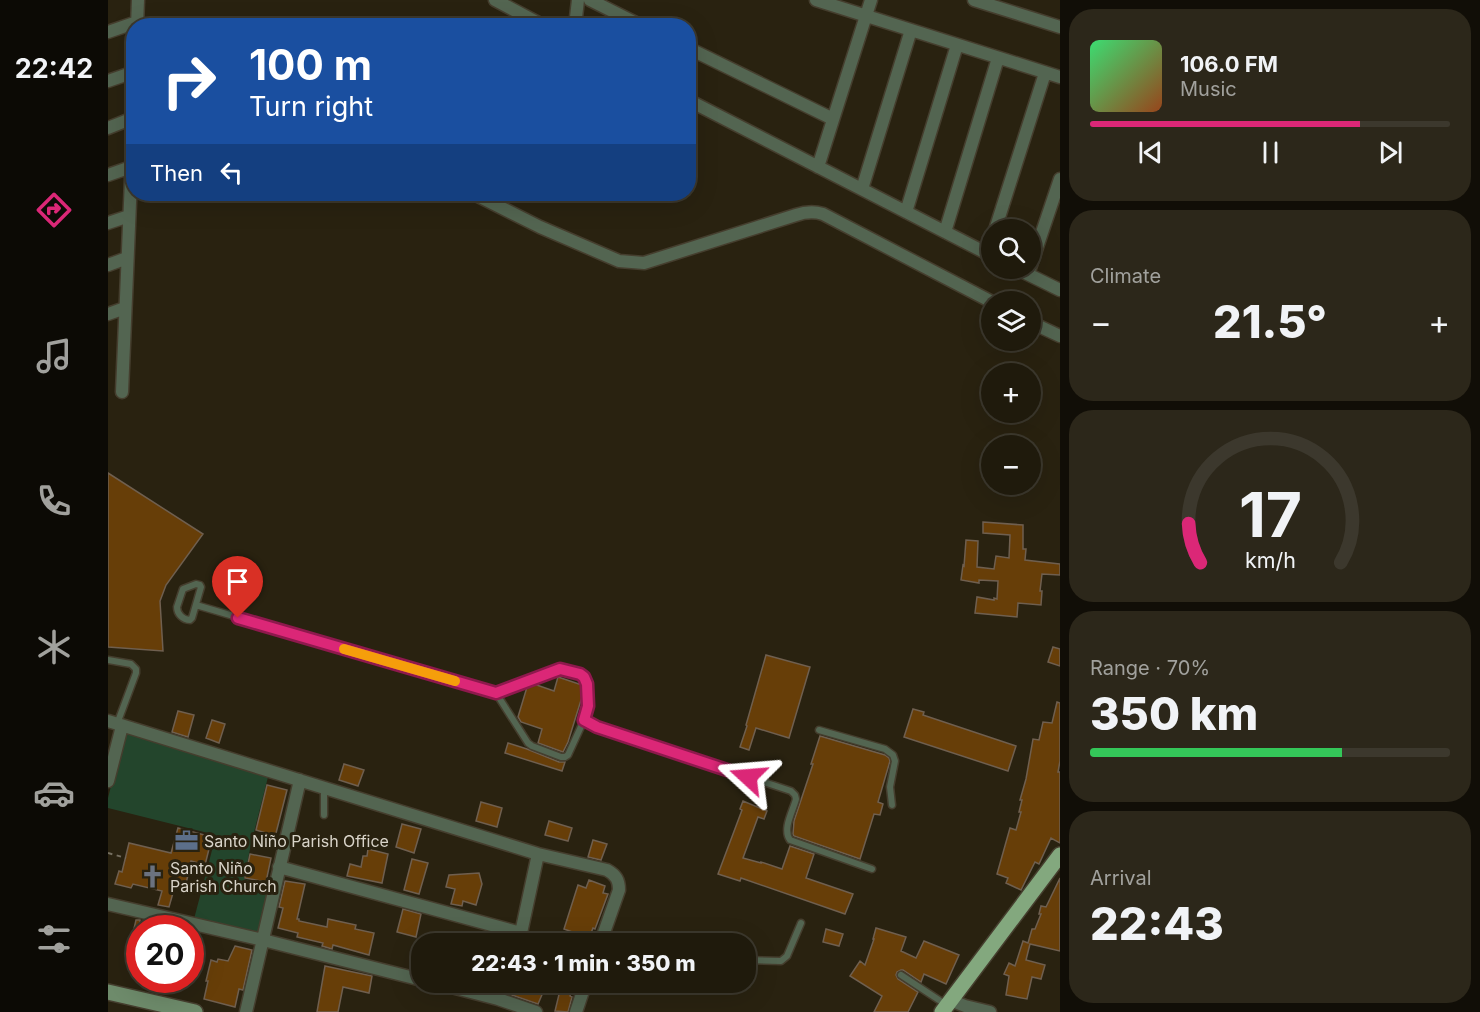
<!DOCTYPE html>
<html lang="en">
<head>
<meta charset="utf-8">
<style>
  :root { --surface:#1f1a0c; --page:#2c271a; --text:#f1f3f6; --muted:#a1a19d; --line:#3c382d; --accent:#db2777 }
  body { margin:0; font-family:Inter,sans-serif; background:var(--page); color:var(--text); height:100vh; display:flex; flex-direction:column; font-size:22px; white-space:nowrap }
  * { box-sizing:border-box; margin:0 }
  p { font-size:20px; color:var(--muted) }
  .icon { flex:none; width:33px; height:33px; fill:none; stroke:currentColor; stroke-width:2; stroke-linecap:round; stroke-linejoin:round }
  .map { position:relative; flex:1; overflow:hidden }
  .side { display:flex; flex-direction:column; gap:9px; padding:9px; background:#110e07; width:420px }
  .side>* { flex:none }
  .banner { position:absolute; left:18px; top:18px; width:570px; height:183px; border-radius:24px; box-shadow:0 6px 24px #0002,0 0 0 2px var(--line); background:#1a4fa0; color:#fff; overflow:hidden }
  .controls { position:absolute; left:873px; top:219px; display:grid; gap:12px }
  .controls a { display:grid; place-items:center; width:60px; height:60px; border-radius:50%; background:var(--surface); box-shadow:0 6px 24px #0002,0 0 0 2px var(--line); font-size:30px }
  .speed { position:absolute; left:18px; top:915px; display:flex; gap:12px; font-size:30px; font-weight:700; text-align:center }
  .speed>* { display:grid; place-content:center; width:78px; height:78px; border-radius:50%; background:var(--surface); box-shadow:0 6px 24px #0002,0 0 0 2px var(--line); line-height:1 }
  .speed .limit { border:9px solid #d22; background:#fff; color:#111 }
  .pin { position:absolute; display:grid; place-items:center; width:51px; height:51px; color:#fff; margin:-62px -26px; border-radius:50% 50% 50% 0; rotate:-45deg; box-shadow:0 0 6px #0007 }
  .pin .icon { rotate:45deg }
  .me { position:absolute; width:66px; margin:-33px; rotate:289deg; stroke-linejoin:round; filter:drop-shadow(0 0 4px #0008) }
  .turn { display:flex; align-items:center; gap:21px; height:126px; padding:0 24px; font-size:27px }
  .turn .icon { width:78px; height:78px; stroke-width:2.5 }
  .turn b { display:block; font-size:42px; line-height:51px }
  .then { display:flex; align-items:center; height:57px; padding:0 24px; background:#0003; gap:12px; font-size:22px }
  .big { font-size:45px; font-weight:800; line-height:1.1 }
  .side .tile { flex:1; display:flex; flex-direction:column; justify-content:center; gap:9px; min-width:0; padding:0 21px; border-radius:24px; background:var(--page) }
  .side .dial { align-items:center; gap:0 }
  .dial svg { height:156px; overflow:visible; fill:none; stroke:var(--line); stroke-width:7; stroke-linecap:round; text-anchor:middle }
  .dial text { fill:var(--text); stroke:none }
  .song { display:flex; align-items:center; gap:18px }
  .cover { width:72px; height:72px; border-radius:9px; background:linear-gradient(135deg,hsl(140 70% 55%),hsl(20 70% 35%)) }
  .played { height:6px; border-radius:3px; background:linear-gradient(90deg,var(--accent) 75%,var(--line) 75%) }
  .keys { display:flex; justify-content:space-around; direction:ltr }
  .heat { display:flex; justify-content:space-between; align-items:center; font-size:33px; direction:ltr }
  .charge { height:9px; border-radius:4px; background:linear-gradient(90deg,#34c759 70%,var(--line) 0) }
  .trip { position:absolute; left:303px; top:933px; width:345px; height:60px; border-radius:24px; background:var(--surface); box-shadow:0 6px 24px #0002,0 0 0 2px var(--line); font-weight:800; line-height:60px; text-align:center }
  main { display:flex; flex:1; min-height:0 }
  .menu { display:flex; flex-direction:column; width:108px; justify-content:space-around; align-items:center; background:#0c0a05; color:var(--muted) }
  .menu .icon { width:42px; height:42px }
  .menu .active { color:var(--accent) }
  .menu b { font-size:27px; color:var(--text) }
  .map>svg:first-child { display:block }
</style>
</head>
<body>
<main>
<nav class="menu">
<b>22:42</b>
<svg class="icon active" aria-label="directions" viewBox="0 0 24 24"><path d="M12 3l9 9-9 9-9-9zM9 14v-3h6M13 9l2 2-2 2"/></svg>
<svg class="icon" aria-label="music" viewBox="0 0 24 24"><path d="M9 18V5l10-2v13"/><circle cx="6" cy="18" r="3"/><circle cx="16" cy="16" r="3"/></svg>
<svg class="icon" aria-label="phone" viewBox="0 0 24 24"><path d="M5 4h4l2 5-3 2q2 4 5 5l2-3 5 2v4C11 20 4 13 5 4z"/></svg>
<svg class="icon" aria-label="climate" viewBox="0 0 24 24"><path d="M12 3v18M4 7l16 10M4 17L20 7"/></svg>
<svg class="icon" aria-label="car" viewBox="0 0 24 24"><path d="M5 17H2v-5l4-1 3-4h7l3 4 3 1v5h-3M9 17h6M6 11h13"/><circle cx="7" cy="17" r="2"/><circle cx="17" cy="17" r="2"/></svg>
<svg class="icon" aria-label="filters" viewBox="0 0 24 24"><path d="M4 7h16M4 17h16"/><circle cx="9" cy="7" r="2"/><circle cx="15" cy="17" r="2"/></svg>
</nav>
<div class="map">
<svg width="952" height="1012" viewBox="0 0 952 1012">
  <rect width="100%" height="100%" fill="#292210"/>
  <path fill="#23452c" d="M20 733H24L158 774 160 777 143 844 136 879C145 883 158 882 160 894L152 929 149 932 146 933 86 919 108 835 0 808V798L14 742 16 737Z"/>
  <path fill="#673e08" stroke="#6f5f4f" stroke-width="1.5" d="M0 473 95 534 58 585 52 601 55 651 0 647Z
    M875 522 915 525V549H918L917 560 952 564V575L934 574 932 591H934L933 605 910 603 909 617 867 613 869 597 886 600V598L889 599 890 581 871 580V583L853 580 855 565 856 566 858 540 870 541 869 567 886 569 888 556 901 558 902 535 875 533Z
    M945 647 952 649V666L940 662Z
    M658 655 702 667 681 738 648 728 641 750 632 747 639 726 638 725Z
    M450 677 474 685V697L460 742 455 752 430 743 434 729 413 722 410 717 419 687 426 684 446 691Z
    M949 702 952 703V761L950 772H952V843L943 838 931 864 927 862 913 890 898 883 900 878 889 874 902 828 908 830 913 812H911L914 800H912L918 779 925 739 931 740 935 722 944 723Z
    M805 709 816 712 815 715 908 746 900 771 796 737Z
    M70 711 86 715 80 737 64 732Z
    M104 720 117 724 111 743 98 738Z
    M712 736 777 755 781 758 782 761 770 802 775 804 772 815 766 814 752 859 686 836 685 834 686 821 705 764H703Z
    M400 743 419 749 451 762H457L454 771 397 753Z
    M236 764 256 770 250 786 231 780Z
    M159 785 179 790 167 837 158 835V833L148 830Z
    M635 801 659 811 656 819 650 817 635 858 653 863V862L674 869 682 846 706 854 698 878 745 894 737 914 633 878 632 881 610 874 634 810 632 809Z
    M373 802 394 808 389 827 368 821Z
    M441 821 464 828 460 841 437 835Z
    M294 824 313 829 306 853 288 847Z
    M70 828 104 837 97 865 83 861 78 884 72 882 71 887 67 886 61 907 50 905 54 891 25 884 23 888 7 884 11 871 14 872 21 843 63 853Z
    M485 840 499 844 493 860 480 857Z
    M260 849 280 854 274 883 239 876 242 864 253 867 255 856H259Z
    M142 854 163 858 158 882 137 878Z
    M304 859 320 863 311 894 296 890Z
    M371 873 374 884 368 905 355 901 354 906 343 904 347 889 338 887 341 875Z
    M952 878V951L922 944 918 960 937 965 933 979 924 977 919 999 898 995 901 976 896 974 901 963 907 966 915 941 920 943 924 929H927L933 914H931L933 906 938 907Z
    M481 880 497 886 495 893 500 894 487 929 485 928 481 938 456 929 470 885 478 888Z
    M177 881 197 884 189 919H191V921L219 927 220 919 248 925 247 929 266 933 261 955 225 945 224 949 214 946 215 943 189 937 190 933 170 928 175 908 171 907Z
    M295 909 313 914 308 937 289 932Z
    M28 920H32V953L21 950Z
    M768 928 798 937 793 951 808 958 816 941 851 955 838 984 816 974 813 982 795 970H793L789 972 788 975 790 979 810 992 800 1012H766L774 996 742 976 752 961 757 965 766 939H765Z
    M718 929 735 934 731 946 715 942Z
    M127 946 144 950 135 990 131 989 127 1007 96 999 100 981H98L103 960 109 962 110 959 120 961Z
    M217 966 264 976 261 993 235 987 230 1012H209Z
    M405 982H416L436 990 430 1004 401 994Z
    M454 982H467L462 996 464 997 460 1012 447 1011Z"/>
  <g fill="none" stroke-linecap="round" stroke-linejoin="round">
    <defs>
      <path id="service" d="M88 584 92 585 93 587 84 618 82 620C75 620 69 614 69 607L75 589Z
        M88 605 388 693 452 669 472 674 476 677 479 684 480 706 476 720 489 727 683 791 687 795 688 799C685 811 674 829 682 840L764 869
        M0 660 23 664 28 669V673L9 724
        M388 693 420 743 424 746 453 757H457L460 755 476 720
        M711 730 777 749 785 755 787 761 782 787 784 805
        M216 788V815
        M638 960 673 961 679 956 693 923
        M793 975 837 1004
        M476 989 494 982"/>
      <path id="minor" d="M387 0 436 26
        M482 0 534 26
        M708 0 952 77
        M866 0 952 27
        M29 26 30 0
        M467 26 470 0
        M0 32 29 22 36 26
        M580 48 725 119
        M0 81 26 72
        M580 100 884 256
        M0 128 25 118
        M710 167 763 0
        M0 175 23 167
        M754 189 803 30
        M366 194 432 227 511 261 536 263 688 215C697 212 705 211 715 214L884 302
        M798 212 849 45
        M0 223 21 216
        M887 230 937 73
        M837 232 890 58
        M0 265 19 258
        M907 268 952 290
        M922 268 952 179
        M0 314 17 308
        M922 322 952 336
        M14 392 26 108
        M0 721 430 854 499 870C508 875 511 880 511 890L492 944
        M0 781 14 726
        M171 867 413 933
        M0 904 155 940 314 980
        M409 944 413 933 430 854
        M324 982 390 999 428 1012
        M390 999 395 982
        M842 1000 857 1006 882 1012
        M138 1012 192 780
        M468 1012 478 982"/>
      <path id="secondary" d="M0 992 87 1012"/>
      <path id="primary" d="M834 1012 952 855"/>
    </defs>
    <use href="#service" stroke="#453e2e" stroke-width="9"/>
    <use href="#minor" stroke="#453e2e" stroke-width="15"/>
    <use href="#secondary" stroke="#453e2e" stroke-width="18"/>
    <use href="#primary" stroke="#453e2e" stroke-width="18"/>
    <path stroke="#756f60" stroke-width="2" stroke-dasharray="4.5 4.5" stroke-linecap="butt" d="M0 853 18 858"/>
    <use href="#service" stroke="#536551" stroke-width="6"/>
    <use href="#minor" stroke="#536551" stroke-width="12"/>
    <use href="#secondary" stroke="#6e8b6b" stroke-width="15"/>
    <use href="#primary" stroke="#83a87e" stroke-width="15"/>
  </g>
  <g fill="none" stroke-linecap="round" stroke-linejoin="round">
    <defs>
      <path id="route" d="M130 618 388 693 452 669 472 674 476 677 479 684 480 706 476 720 489 727 640 777"/>
    </defs>
    <use href="#route" stroke="#8e194d" stroke-width="15"/>
    <use href="#route" stroke="#db2777" stroke-width="10"/>
    <path stroke="#f59e0b" stroke-width="10" d="M236 649 347 681"/>
  </g>
  <defs>
    <symbol id="office-bare" viewBox="-9 -9 18 18"><path d="M-6-3h4V-5.5h4V-3h4V5H-6ZM-1-4.5V-3h2v-1.5ZM-6 0V1H6V0Z" fill="#5c6f8a" stroke="#292210" stroke-width="2.5" paint-order="stroke"/></symbol>
    <symbol id="church-bare" viewBox="-9 -9 18 18"><path d="M-1.2-6h2.4v3.5h3.3v2.4h-3.3V6h-2.4V-.1h-3.3v-2.4h3.3Z" fill="#6b7280" stroke="#292210" stroke-width="2.5" paint-order="stroke"/></symbol>
  </defs>
  <g fill-rule="evenodd">
    <use href="#office-bare" x="62" y="824" width="33" height="33"/>
    <use href="#church-bare" x="28" y="860" width="33" height="33"/>
  </g>
  <g text-anchor="middle" dominant-baseline="central" stroke-width="6" stroke-linejoin="round" paint-order="stroke">
    <g font-size="16" fill="#d9d4c9" stroke="#292210" text-anchor="start">
      <text x="96" y="841">Santo Niño Parish Office</text>
      <text x="62" y="868">Santo Niño<tspan x="62" dy="18">Parish Church</tspan></text>
    </g>
  </g>
</svg>
<div class="controls">
<a><svg class="icon" aria-label="search" viewBox="0 0 24 24"><circle cx="10" cy="10" r="6"/><path d="M15 15l6 6"/></svg></a>
<a><svg class="icon" aria-label="layers" viewBox="0 0 24 24"><path d="M12 4l9 5-9 5-9-5zM3 14l9 5 9-5"/></svg></a>
<a>+</a>
<a>−</a>
</div>
<div class="speed"><div class="limit">20</div></div>
<div class="pin" style="left:130px;top:618px;background:#d93025"><svg class="icon" aria-label="arrive" viewBox="0 0 24 24"><path d="M6 21V4h12l-3 4 3 4H6"/></svg></div>
<svg class="me" style="left:640px;top:777px" viewBox="-20 -20 40 40"><path d="M0-17L14 15 0 8-14 15z" fill="#db2777" stroke="#fff" stroke-width="4"/></svg>
<div class="trip">22:43 · 1 min · 350 m</div>
<div class="banner">
<div class="turn"><svg class="icon" aria-label="right" viewBox="0 0 24 24"><path d="M7 20v-9h11M14 6l5 5-5 5"/></svg><div><b>100 m</b>Turn right</div></div>
<div class="then">Then<svg class="icon" aria-label="left" viewBox="0 0 24 24"><path d="M17 20v-9H6M10 6l-5 5 5 5"/></svg></div>
</div>
</div>
<section class="side">
<div class="tile">
<div class="song"><i class="cover"></i><div><b>106.0 FM</b><p>Music</p></div></div>
<div class="played"></div>
<div class="keys"><svg class="icon" aria-label="previous" viewBox="0 0 24 24"><path d="M18 5L8 12l10 7zM5 5v14"/></svg><svg class="icon" aria-label="pause" viewBox="0 0 24 24"><path d="M8 5v14M16 5v14"/></svg><svg class="icon" aria-label="next" viewBox="0 0 24 24"><path d="M6 5l10 7-10 7zM19 5v14"/></svg></div>
</div>
<div class="tile"><p>Climate</p>
<div class="heat"><a>−</a><b class="big">21.5°</b><a>+</a></div>
</div>
<div class="tile dial"><svg viewBox="0 0 100 80">
<path d="M14 69A42 42 0 1 1 86 69"/>
<path d="M14 69A42 42 0 0 1 8 49" stroke="#db2777"/>
<text x="50" y="56" font-size="32" font-weight="700">17</text>
<text x="50" y="72" font-size="11">km/h</text>
</svg></div>
<div class="tile"><p>Range · 70%</p><b class="big">350 km</b><div class="charge"></div></div>
<div class="tile"><p>Arrival</p><b class="big">22:43</b></div>
</section>
</main>
</body>
</html>
